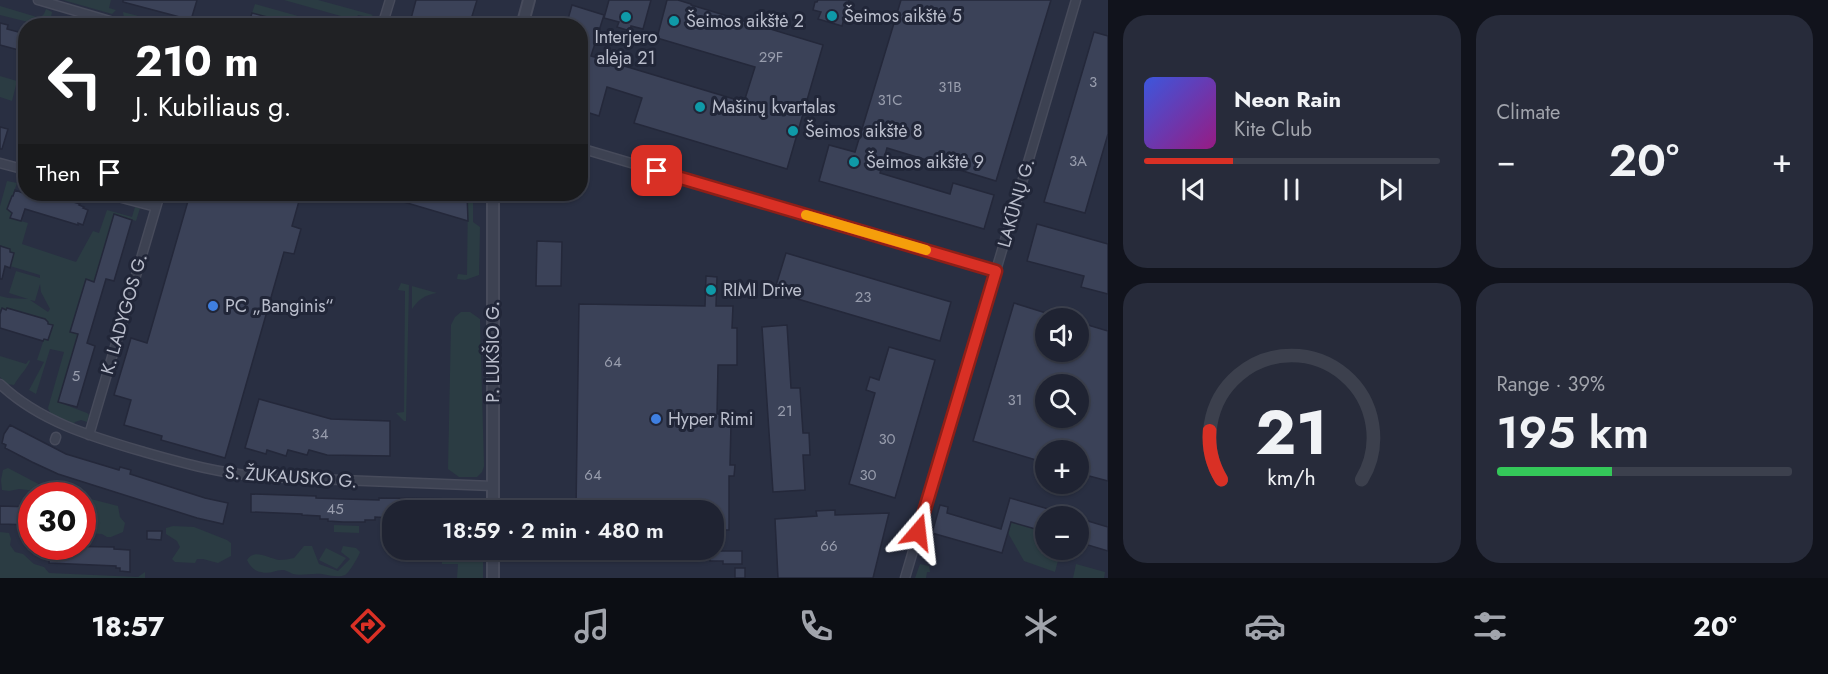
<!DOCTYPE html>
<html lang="en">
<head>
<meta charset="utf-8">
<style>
  :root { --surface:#1f2332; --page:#272b3a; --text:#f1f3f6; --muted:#a1a4ac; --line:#3c404d; --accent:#d93025 }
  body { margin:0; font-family:Jost,sans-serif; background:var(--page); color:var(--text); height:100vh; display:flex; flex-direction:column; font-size:22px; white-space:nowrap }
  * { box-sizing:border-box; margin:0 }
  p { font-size:20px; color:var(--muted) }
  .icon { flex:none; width:33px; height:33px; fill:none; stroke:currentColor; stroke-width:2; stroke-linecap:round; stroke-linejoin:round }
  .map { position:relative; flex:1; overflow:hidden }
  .side { display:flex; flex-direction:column; gap:15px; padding:15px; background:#11131c; width:720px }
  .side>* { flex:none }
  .top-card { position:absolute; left:18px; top:18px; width:570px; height:183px; border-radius:24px; box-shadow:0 2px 4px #0004,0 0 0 2px var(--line); background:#202124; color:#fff; overflow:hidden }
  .tools { position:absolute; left:1035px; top:308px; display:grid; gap:12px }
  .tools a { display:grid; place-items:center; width:54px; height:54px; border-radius:50%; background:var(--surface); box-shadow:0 2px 4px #0004,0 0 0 2px var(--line); font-size:30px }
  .speed { position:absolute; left:18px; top:482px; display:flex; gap:12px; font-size:30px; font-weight:700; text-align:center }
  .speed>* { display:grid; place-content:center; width:78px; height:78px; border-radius:50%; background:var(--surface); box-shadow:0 2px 4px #0004,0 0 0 2px var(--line); line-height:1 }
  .speed .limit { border:9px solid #d22; background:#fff; color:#111 }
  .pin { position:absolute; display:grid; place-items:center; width:51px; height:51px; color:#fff; margin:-26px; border-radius:12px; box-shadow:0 3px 9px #0006 }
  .me { position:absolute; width:66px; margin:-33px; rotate:17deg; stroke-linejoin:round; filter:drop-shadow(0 0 4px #0008) }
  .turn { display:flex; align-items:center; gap:21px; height:126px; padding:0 18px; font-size:27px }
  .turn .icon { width:78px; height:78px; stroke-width:2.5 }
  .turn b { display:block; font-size:42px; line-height:51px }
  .then { display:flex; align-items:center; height:57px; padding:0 18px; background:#0003; gap:12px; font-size:22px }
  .big { font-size:45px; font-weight:600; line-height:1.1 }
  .side .tile { flex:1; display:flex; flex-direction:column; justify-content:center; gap:9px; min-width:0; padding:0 21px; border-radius:24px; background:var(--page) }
  .side .dial { align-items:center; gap:0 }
  .dial svg { height:156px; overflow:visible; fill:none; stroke:var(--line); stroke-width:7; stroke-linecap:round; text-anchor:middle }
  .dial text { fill:var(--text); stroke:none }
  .song { display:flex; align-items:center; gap:18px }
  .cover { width:72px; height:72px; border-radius:9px; background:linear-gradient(135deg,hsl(230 70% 55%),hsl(310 70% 35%)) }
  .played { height:6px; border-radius:3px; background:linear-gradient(90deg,var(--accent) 30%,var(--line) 30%) }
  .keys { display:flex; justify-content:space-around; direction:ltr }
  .heat { display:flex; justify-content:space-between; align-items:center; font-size:33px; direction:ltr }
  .charge { height:9px; border-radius:4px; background:linear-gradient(90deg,#34c759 39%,var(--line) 0) }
  .side .tiles { flex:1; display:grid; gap:15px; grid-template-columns:repeat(2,1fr) }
  .trip { position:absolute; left:382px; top:500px; width:342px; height:60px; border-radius:24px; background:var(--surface); box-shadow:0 2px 4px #0004,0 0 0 2px var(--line); font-weight:600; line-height:60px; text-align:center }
  .dock { display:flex; height:96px; justify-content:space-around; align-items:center; background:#0c0e14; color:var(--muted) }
  .dock .icon { width:42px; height:42px }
  .dock .selected { color:var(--accent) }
  .dock b { font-size:27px; color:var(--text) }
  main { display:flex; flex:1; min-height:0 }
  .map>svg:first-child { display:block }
</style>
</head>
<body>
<main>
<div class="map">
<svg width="1108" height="578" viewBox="0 0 1108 578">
  <rect width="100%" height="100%" fill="#292f42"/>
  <path fill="#2b3c43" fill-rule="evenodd" d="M63 0H111L109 8 116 10 112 14Z
    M284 0H318L373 15 370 17 358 15 355 20Z
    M255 4 330 25H297L252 13Z
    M0 6 40 18 44 14 46 9 52 12 51 17 42 18 40 25 0 15Z
    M123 12 172 25H150L124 18Z
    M0 76 17 81 12 101 0 97Z
    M25 135V163L17 159 23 138Z
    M7 181 17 183 8 209 12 213 10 218 28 223 22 244 76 262 93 231 99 233 107 210 132 217 135 207 140 208 136 221 114 214 95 282 86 280 70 331 80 335 58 402 87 413 89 415 87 422 81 420 75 422 73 425 50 413 48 408 64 352 50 349 36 394 29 390 44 362 37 360 44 339 48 340 52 326 48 324V322L19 314 20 312 8 308 6 310 2 308 0 310V296L8 298 28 299 9 293 16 271 40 278V275L10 266 14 253 10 252V249L0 245V206ZM40 284 41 292 50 309 48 312 30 300 35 301Z
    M468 194H473V222L480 227 479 275 465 280 457 279 458 274 467 275Z
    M401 283 409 285 406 421H404L396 413 404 412 405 291 398 290Z
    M412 286 437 293C425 295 419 299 412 309Z
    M461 312H470L480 319 484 466 482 472 477 477H459L448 469 451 325 455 317Z
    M0 356 26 364 29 360 30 361C26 370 19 376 14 385L7 384 0 377Z
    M8 468 48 489 60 488 77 495H43L36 491 19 489 9 491 2 490 1 480 3 470Z
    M83 497 118 506 120 517 125 523 123 532 111 537H107L102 534 83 533Z
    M1011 522 1045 532 1046 549H1061L1055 572 1024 561 1008 533Z
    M334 525 359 526V533L334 532Z
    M173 526 194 527 227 540 231 543V556L218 563 203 559H197L195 563 175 562 172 559 180 547 177 541 166 534V528Z
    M0 532 9 533 11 539 10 545 15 552 23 554 34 564 44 567 49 573 138 577 145 572V578H0Z
    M304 546H312L319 564 338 571 350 559 341 552 343 546 356 548 360 552C359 556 349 573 345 575 338 578 329 575 322 574 312 573 302 576 293 574 290 573 288 571 284 570 276 569 270 575 261 572 254 571 250 566 247 560 254 548 268 558 279 560 284 560 289 559 294 558Z
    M326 548 346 558 337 569 319 560Z
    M478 549H483V578H457L458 564H442V554H465L473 559 478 557Z
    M920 564 929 566 930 572H927L926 578H915Z
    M1076 564 1105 572 1104 578H1073Z"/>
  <path fill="#3b4258" stroke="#24283a" stroke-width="1.5" fill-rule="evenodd" d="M123 0H197L191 20 123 2Z
    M416 0H477L469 26H409Z
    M609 0H651L643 29 631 26 630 31 617 27 619 22 604 18Z
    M667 0H678L691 4V5L823 45 787 169 634 123 642 98 607 87 599 116 580 110V26H566L572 5 604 15 591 56 744 102 755 67 657 38Z
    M818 0H849L842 26 818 19 821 12 813 10 815 2H817Z
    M901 0H1051L996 181 887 148 880 173 950 194 953 183 994 195 984 229 819 181 829 145 855 152Z
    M252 13 290 23V26H248Z
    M0 23 8 25 7 29 26 34V52L0 45Z
    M1094 32 1108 36V134L1085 213 1044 202Z
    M0 127 8 129 2 149H0Z
    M15 190 26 194H47L80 204 79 205 84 207 83 208 88 210 83 225 78 223V225L25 209 21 221 10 218 12 213 7 209 12 196H13Z
    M190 194H301L292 226 301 229 294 254 284 252 225 458 161 440 162 436 124 425 131 400 114 395 131 338 147 343Z
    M380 194H467L468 221 380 195Z
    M114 214 132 220 114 281 106 279 87 343 95 346 77 407 58 402 78 334 70 332 86 279 94 282Z
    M1037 224 1108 244V294L1081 287 1084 276 1027 261Z
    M537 241 562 242 561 286H536Z
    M0 246 10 249V252L14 253 10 268 5 266 2 279H0Z
    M786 253 951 302 940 341 774 292Z
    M706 276 717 277 716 306H733L732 328H737V365H718L717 414H736V424H731L730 465H735L734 476H729V530H714V510H576L579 304 705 306Z
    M1014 303 1046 313V351H1078V322L1108 331V481L1078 473V450H1046V463L973 441ZM1046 384H1078V417H1046Z
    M2 308 6 310 7 308 45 319 48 322V324L53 325 48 340 44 339 43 341 0 328V314Z
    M787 325 791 388H800L803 433H809L810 455H803L805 490 773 492 762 327Z
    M889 347 935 360 895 498 849 484 875 393 866 390 870 377 879 380Z
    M259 399 331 419 390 421V456L327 455 309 450 307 455 288 450 286 456 267 450 266 454 245 448Z
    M10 425 66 454 119 470 120 467 131 470 130 474 205 498 228 503 223 524 197 518 58 474 32 462 5 448 6 445 2 443 4 434Z
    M251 494 316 496V498L344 499 379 500V498L466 499 465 510H393L392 518 375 517V520H365V522H343L328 521V519H320V516L302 515V514L251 512Z
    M1010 498 1066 514 1065 516H1046V532L1011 522 1002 553 932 533 940 505 948 507 947 513 1001 529Z
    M0 506 32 507V525L0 524Z
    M835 510V515L889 513 873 578H778L775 519 817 516 816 511Z
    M1078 518 1108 527V551L1078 542Z
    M147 531H162L161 540 147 539Z
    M50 546 114 547V549L130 550V572L120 571V568H116V566L49 563Z
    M710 551H742V564H723V561H710Z
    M735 568H745V578H735Z"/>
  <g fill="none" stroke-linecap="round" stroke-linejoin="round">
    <defs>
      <path id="minor" d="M38 0 127 26
        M382 26 390 0
        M580 148 997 271
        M0 163 26 170
        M107 194 156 207
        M0 384C40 422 93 437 144 452 186 464 222 474 266 477L493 486
        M89 435 160 194
        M55 440 56 437
        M905 578 1076 0"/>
      <path id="tertiary" d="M522 26 529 0
        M493 510V194
        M493 549V578"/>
    </defs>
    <use href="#minor" stroke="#474b5b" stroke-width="11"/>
    <use href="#tertiary" stroke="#474b5b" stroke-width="14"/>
    <use href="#minor" stroke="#3d4252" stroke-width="8"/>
    <use href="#tertiary" stroke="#3d4252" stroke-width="10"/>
  </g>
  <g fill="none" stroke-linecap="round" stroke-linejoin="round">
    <defs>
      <path id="route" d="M657 171 996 271 918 532"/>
    </defs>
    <use href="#route" stroke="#8d1f18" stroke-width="15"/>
    <use href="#route" stroke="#d93025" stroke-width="10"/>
    <path stroke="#f59e0b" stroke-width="10" d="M806 215 926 250"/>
  </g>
  <g fill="#0f9aa8" stroke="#212638" stroke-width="2">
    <circle cx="832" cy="16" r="6"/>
    <circle cx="626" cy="17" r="6"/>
    <circle cx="674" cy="21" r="6"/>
    <circle cx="700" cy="107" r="6"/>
    <circle cx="793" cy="131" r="6"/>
    <circle cx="854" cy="162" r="6"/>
    <circle cx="711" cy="290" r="6"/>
  </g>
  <g fill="#3f7fe0" stroke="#212638" stroke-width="2">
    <circle cx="213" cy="306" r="6"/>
    <circle cx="656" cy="419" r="6"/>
  </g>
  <g text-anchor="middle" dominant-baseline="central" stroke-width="6" stroke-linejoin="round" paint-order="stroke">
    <g font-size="15" fill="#989dad">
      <text x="771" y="57">29F</text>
      <text x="1093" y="82">3</text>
      <text x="950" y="87">31B</text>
      <text x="890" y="100">31C</text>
      <text x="1078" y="161">3A</text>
      <text x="863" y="297">23</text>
      <text x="613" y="362">64</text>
      <text x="76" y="376">5</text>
      <text x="1015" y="400">31</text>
      <text x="785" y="411">21</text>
      <text x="320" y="434">34</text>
      <text x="887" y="439">30</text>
      <text x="593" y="475">64</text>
      <text x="868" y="475">30</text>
      <text x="335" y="509">45</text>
      <text x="829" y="546">66</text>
    </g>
    <g font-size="18" fill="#babecc" stroke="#212638" text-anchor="start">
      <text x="844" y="16">Šeimos aikštė 5</text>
      <text x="686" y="21">Šeimos aikštė 2</text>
      <text x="626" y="37" text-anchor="middle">Interjero<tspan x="626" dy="21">alėja 21</tspan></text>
      <text x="712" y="107">Mašinų kvartalas</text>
      <text x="805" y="131">Šeimos aikštė 8</text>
      <text x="866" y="162">Šeimos aikštė 9</text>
      <text x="723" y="290">RIMI Drive</text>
      <text x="225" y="306">PC „Banginis“</text>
      <text x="668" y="419">Hyper Rimi</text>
    </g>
    <g font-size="18" fill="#babecc" stroke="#212638">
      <text transform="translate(1016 203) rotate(-74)">LAKŪNŲ G.</text>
      <text transform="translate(124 314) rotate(-74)">K. LADYGOS G.</text>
      <text transform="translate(493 352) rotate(-90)">P. LUKŠIO G.</text>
      <text transform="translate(291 477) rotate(4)">S. ŽUKAUSKO G.</text>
    </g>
  </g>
</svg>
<div class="tools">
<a><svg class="icon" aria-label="sound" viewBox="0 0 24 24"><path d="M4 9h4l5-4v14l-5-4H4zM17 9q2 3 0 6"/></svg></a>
<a><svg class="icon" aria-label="search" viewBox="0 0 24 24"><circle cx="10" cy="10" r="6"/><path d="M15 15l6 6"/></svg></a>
<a>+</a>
<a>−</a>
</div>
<div class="speed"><div class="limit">30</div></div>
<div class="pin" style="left:657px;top:171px;background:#d93025"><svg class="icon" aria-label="arrive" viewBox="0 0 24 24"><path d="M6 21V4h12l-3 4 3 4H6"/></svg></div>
<svg class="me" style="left:918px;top:532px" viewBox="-20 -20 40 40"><path d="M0-17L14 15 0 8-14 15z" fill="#d93025" stroke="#fff" stroke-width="4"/></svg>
<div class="trip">18:59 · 2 min · 480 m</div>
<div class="top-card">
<div class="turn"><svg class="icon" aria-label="left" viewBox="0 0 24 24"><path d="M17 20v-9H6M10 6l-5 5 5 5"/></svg><div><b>210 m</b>J. Kubiliaus g.</div></div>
<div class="then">Then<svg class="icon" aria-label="arrive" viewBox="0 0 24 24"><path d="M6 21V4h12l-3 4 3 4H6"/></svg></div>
</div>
</div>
<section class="side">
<div class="tiles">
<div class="tile">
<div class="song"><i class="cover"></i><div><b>Neon Rain</b><p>Kite Club</p></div></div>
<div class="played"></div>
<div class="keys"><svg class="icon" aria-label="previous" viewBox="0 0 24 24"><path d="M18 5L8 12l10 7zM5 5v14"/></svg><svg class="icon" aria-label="pause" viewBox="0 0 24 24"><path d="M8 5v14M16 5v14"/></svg><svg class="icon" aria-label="next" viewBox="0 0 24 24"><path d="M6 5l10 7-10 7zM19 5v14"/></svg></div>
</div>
<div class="tile"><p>Climate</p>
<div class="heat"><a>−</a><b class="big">20°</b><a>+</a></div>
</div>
<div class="tile dial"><svg viewBox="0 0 100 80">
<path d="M14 69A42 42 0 1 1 86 69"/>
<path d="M14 69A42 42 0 0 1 8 44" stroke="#d93025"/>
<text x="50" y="56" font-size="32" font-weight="700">21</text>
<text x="50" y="72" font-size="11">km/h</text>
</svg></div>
<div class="tile"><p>Range · 39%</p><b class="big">195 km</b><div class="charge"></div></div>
</div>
</section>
</main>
<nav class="dock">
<b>18:57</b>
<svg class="icon selected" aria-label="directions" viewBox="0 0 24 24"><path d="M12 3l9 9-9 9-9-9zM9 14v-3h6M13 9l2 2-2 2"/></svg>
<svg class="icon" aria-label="music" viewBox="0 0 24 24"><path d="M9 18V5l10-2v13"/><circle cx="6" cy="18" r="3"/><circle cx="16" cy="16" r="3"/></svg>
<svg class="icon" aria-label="phone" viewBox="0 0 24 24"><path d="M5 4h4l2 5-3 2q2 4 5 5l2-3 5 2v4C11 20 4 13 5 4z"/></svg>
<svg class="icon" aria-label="climate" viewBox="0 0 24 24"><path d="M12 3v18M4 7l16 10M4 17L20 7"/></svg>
<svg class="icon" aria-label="car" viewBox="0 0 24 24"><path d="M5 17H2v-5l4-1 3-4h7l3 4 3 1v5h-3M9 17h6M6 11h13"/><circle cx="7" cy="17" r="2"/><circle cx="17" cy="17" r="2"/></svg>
<svg class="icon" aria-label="filters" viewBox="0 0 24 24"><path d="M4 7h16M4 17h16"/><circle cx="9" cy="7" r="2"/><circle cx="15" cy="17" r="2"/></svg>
<b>20°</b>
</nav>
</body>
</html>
